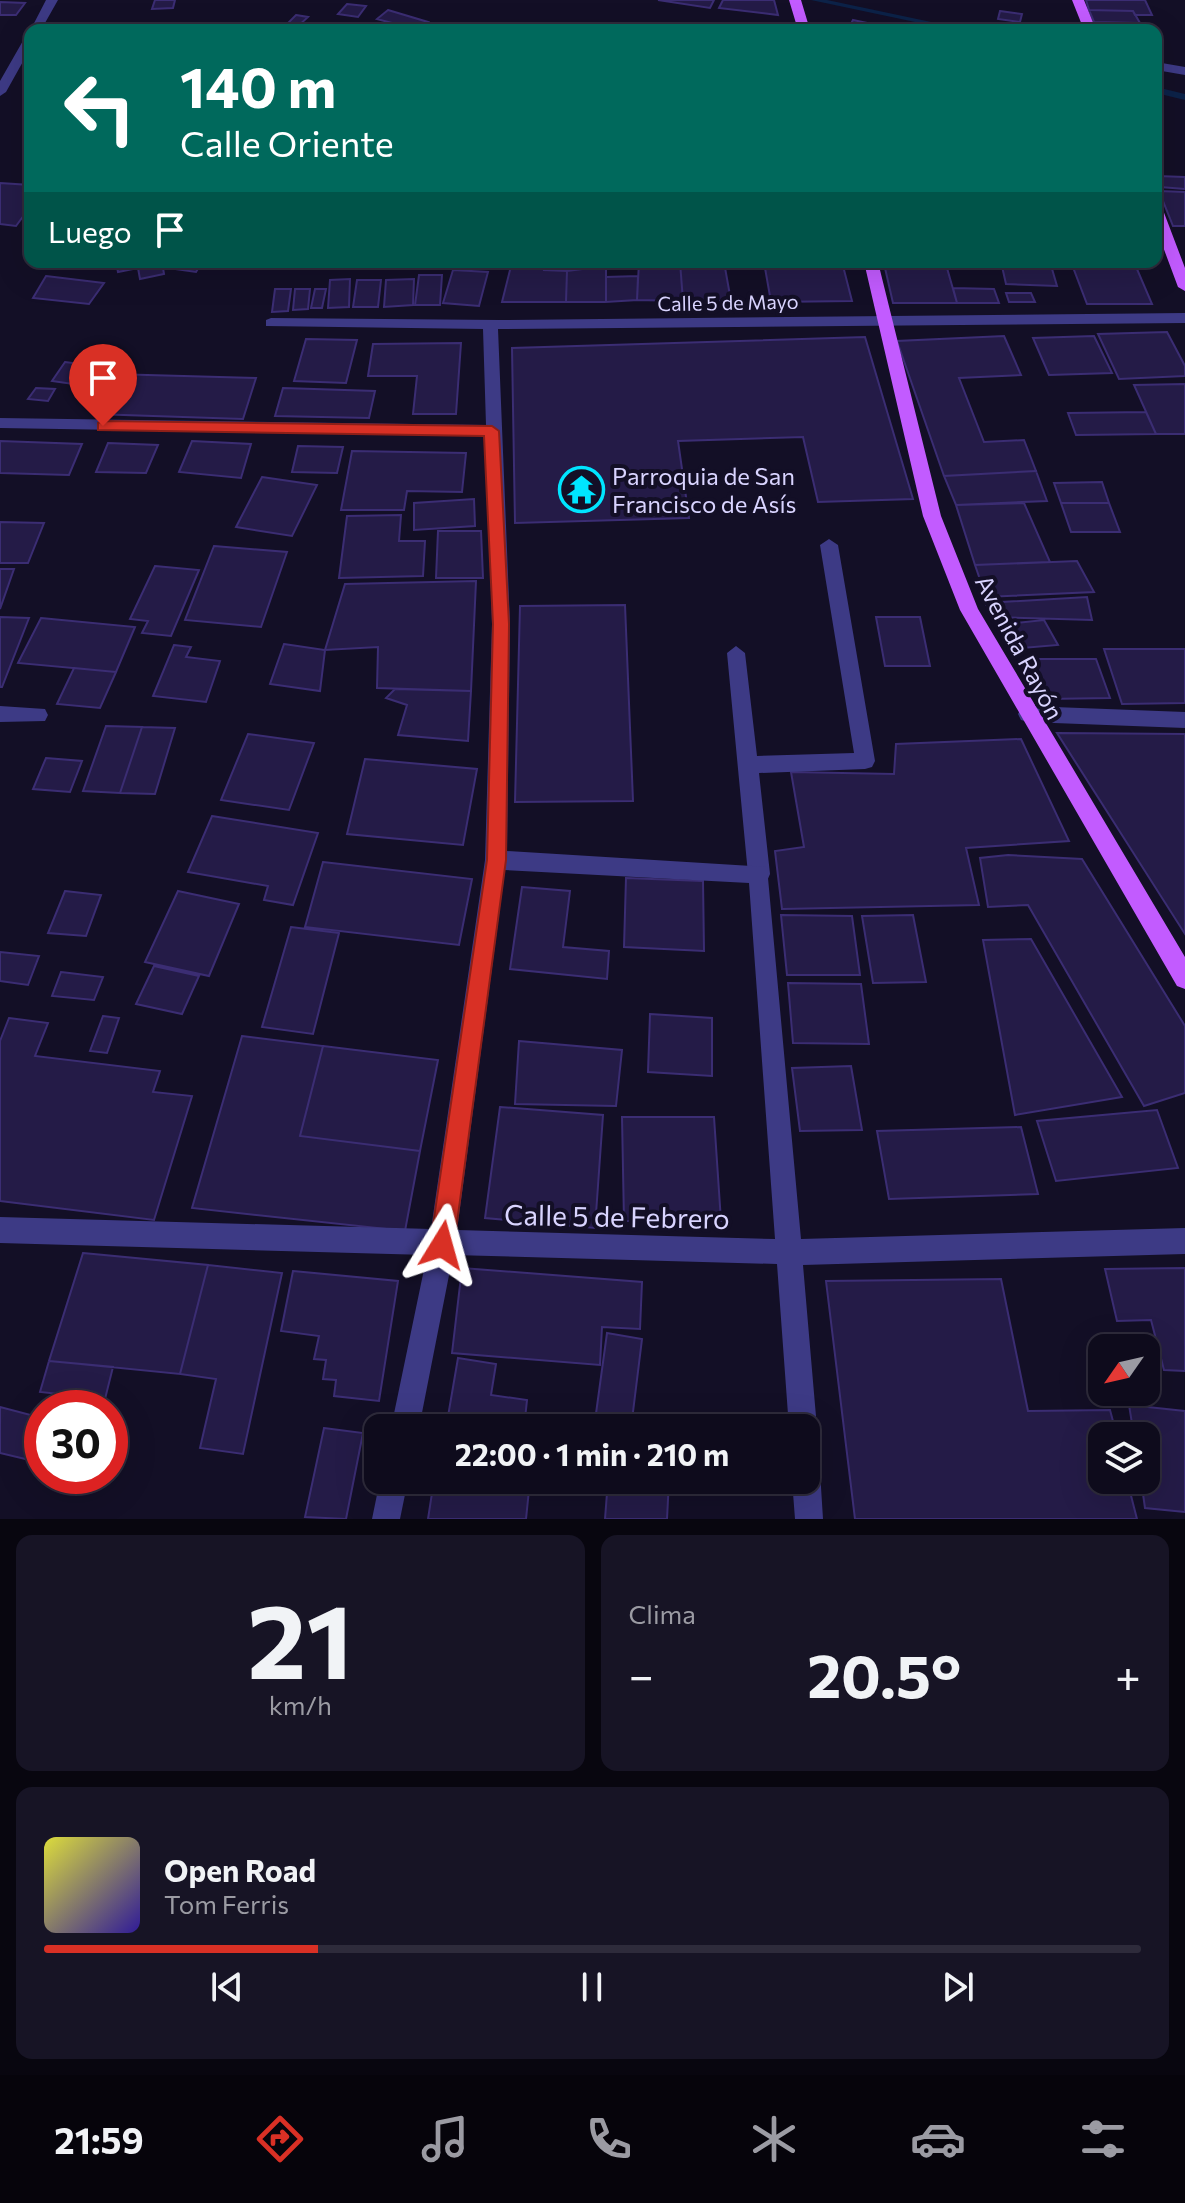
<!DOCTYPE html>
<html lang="es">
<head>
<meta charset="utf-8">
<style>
  :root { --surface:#0e0b1c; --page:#171425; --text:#f1f3f6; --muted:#9b9ba3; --line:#2e2b3b; --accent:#d93025 }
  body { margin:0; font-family:Commissioner,sans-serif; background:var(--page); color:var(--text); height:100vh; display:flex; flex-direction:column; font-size:30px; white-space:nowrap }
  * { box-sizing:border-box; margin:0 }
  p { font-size:26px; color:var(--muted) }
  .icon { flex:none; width:44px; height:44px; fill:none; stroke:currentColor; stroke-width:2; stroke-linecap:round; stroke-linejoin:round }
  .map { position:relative; height:1519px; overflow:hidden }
  .sheet { display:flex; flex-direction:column; gap:16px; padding:16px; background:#08060f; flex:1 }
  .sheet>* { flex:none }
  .hud { position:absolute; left:24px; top:24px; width:1138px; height:244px; border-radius:16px; box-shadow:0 8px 32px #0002,0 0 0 2px var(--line); background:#00695c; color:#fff; overflow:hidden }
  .needle { width:52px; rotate:236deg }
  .fabs { position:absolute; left:1088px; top:1334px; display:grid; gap:16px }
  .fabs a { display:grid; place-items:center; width:72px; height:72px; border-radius:16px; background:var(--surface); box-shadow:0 8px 32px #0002,0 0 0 2px var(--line); font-size:40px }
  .speed { position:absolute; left:24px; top:1390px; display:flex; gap:16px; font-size:40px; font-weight:700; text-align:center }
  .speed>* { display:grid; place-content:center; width:104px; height:104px; border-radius:50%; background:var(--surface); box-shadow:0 8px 32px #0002,0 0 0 2px var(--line); line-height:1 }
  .speed .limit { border:12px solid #d22; background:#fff; color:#111 }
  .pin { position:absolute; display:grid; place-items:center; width:68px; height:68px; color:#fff; margin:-82px -34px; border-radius:50% 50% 50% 0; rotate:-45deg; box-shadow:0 0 8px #0007 }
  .pin .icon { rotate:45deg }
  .me { position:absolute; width:88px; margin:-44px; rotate:8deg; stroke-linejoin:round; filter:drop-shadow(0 0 6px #0008) }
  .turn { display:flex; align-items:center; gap:28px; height:168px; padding:0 24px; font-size:36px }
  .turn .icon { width:104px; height:104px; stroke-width:2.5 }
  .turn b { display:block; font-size:56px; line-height:68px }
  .then { display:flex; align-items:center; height:76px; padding:0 24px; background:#0003; gap:16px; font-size:30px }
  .big { font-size:60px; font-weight:700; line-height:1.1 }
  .sheet .tile { flex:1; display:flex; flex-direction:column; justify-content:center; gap:12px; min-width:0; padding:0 28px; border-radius:16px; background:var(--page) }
  .sheet .dial { align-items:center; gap:0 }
  .dial b { font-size:104px; line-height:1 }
  .song { display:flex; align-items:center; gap:24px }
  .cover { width:96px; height:96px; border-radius:12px; background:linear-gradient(135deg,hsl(60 70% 55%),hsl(250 70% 35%)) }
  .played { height:8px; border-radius:4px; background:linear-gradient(90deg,var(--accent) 25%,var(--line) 25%) }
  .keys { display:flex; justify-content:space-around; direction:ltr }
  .heat { display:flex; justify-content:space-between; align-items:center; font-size:44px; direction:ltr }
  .sheet .tiles { flex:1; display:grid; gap:16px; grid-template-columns:1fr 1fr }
  .tile:last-child { grid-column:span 2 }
  .trip { position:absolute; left:364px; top:1414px; width:456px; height:80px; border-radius:16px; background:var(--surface); box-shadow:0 8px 32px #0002,0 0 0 2px var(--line); font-weight:700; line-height:80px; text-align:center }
  .tabs { display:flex; height:128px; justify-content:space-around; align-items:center; background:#06040b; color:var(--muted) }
  .tabs .icon { width:56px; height:56px }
  .tabs .active { color:var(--accent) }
  .tabs b { font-size:36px; color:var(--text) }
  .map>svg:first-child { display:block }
</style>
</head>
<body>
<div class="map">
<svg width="1185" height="1519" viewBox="0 0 1185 1519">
  <rect width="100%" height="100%" fill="#130f26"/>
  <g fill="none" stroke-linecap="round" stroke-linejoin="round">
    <path fill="#0c2248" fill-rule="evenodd" d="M811 0H827L969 30H953Z
      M1156 87 1185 94V100L1156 93Z"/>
  </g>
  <path fill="#241b47" stroke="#3b2d73" stroke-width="2" d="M155 0H175L173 8 152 9Z
    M658 0H714L710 8Z
    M723 0H774L778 15 719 8Z
    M1086 0H1145L1152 15H1135L1133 11 1089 10Z
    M0 2 25 3 16 15H0Z
    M347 4 366 6 358 17 338 14Z
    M388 10 428 22 418 30 377 19Z
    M1089 10 1133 11 1140 23 1094 22Z
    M1000 11 1022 14 1020 22 998 19Z
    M296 15 308 17 295 29 284 27Z
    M853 20 872 24 870 28 877 29 848 30Z
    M1095 23 1137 24 1139 30H1097Z
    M1027 24H1062L1064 30H1029Z
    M1157 176 1185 177V189L1160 187Z
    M0 183 30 185V207L16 226 0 224Z
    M1159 191 1185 192V226H1173Z
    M116 262H162L164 274 140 279 138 268 118 272Z
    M172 262H202L196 272 168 268Z
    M512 262H545L544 270 567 271 566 302H502Z
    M639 262H680L683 301 637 300Z
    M680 262H724L731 301H683Z
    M814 262H842L852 301 771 302 765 268H815Z
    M1001 262H1050L1057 286 1006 284Z
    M1071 262H1134L1152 304H1087Z
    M606 266V302H566L567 271Z
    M885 268H947L957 303H893Z
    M453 270 488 272 479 306 443 303Z
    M419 275H442L440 305H415Z
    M46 276 104 283 89 304 33 298Z
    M638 276 637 300 606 302V277Z
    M350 279 349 307 328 308 330 280Z
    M414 279 413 305 384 307 386 280Z
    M357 280H381L378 307H353Z
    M953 288 994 289 999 303H957Z
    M275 289H291L288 311 272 312Z
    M295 289H310L308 309 293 310Z
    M315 289H326L322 308H311Z
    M1006 293H1031L1035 302H1009Z
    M1167 332 1185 366V376L1119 379 1098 334Z
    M1004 336 1021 375 959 378 984 442 1024 440 1036 471 944 476 897 341Z
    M1094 336 1112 373 1049 375 1033 338Z
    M865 337 913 499 818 502 803 437 678 441 689 518 515 523 512 348Z
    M306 339 357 340 346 383 294 381Z
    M461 343 456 414H413L417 376H368L373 344Z
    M65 362 87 365 73 384 52 381Z
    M111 374 256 378 243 419 94 414Z
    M1185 384V434H1156L1134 385Z
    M36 388 55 389 48 401 28 399Z
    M283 388 375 391 369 418 275 416Z
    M1146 412 1156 434 1076 435 1068 413Z
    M0 441 82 444 69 475 0 473Z
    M192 441 251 444 241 478 179 472Z
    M108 443 158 445 146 473 96 472Z
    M298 446 343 447 337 473 292 472Z
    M352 451 466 453 462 492 407 491 404 510H341Z
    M1036 471 1047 501 956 505 944 476Z
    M262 477 317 485 292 536 236 527Z
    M1102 482 1109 503H1061L1054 483Z
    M474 499 475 526 414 530V503Z
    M1024 503 1050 562 975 565 956 505Z
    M1061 503H1109L1120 532H1071Z
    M401 515 399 541H425L423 576 339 578 347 516Z
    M0 522 44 523 28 563H0Z
    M438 531H481L483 578H436Z
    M214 546 287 552 261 627 185 620Z
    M1077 561 1094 592 986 597 975 565Z
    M155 566 199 570 171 636 142 633 148 621 130 619Z
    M0 569H14L0 609Z
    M476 581 471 691 377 688 378 647 325 650 345 584Z
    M1087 597 1092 620 994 617 985 603Z
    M625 605 633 801 515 802 520 606Z
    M0 617 29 618 2 687H0Z
    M876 617H920L930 666H885Z
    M41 618 135 627 116 672 18 663Z
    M1044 620 1058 645 1011 649 998 625Z
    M284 644 325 650 320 691 270 684Z
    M174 645 191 647 186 657 220 661 206 702 153 696Z
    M1104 649H1185V703L1122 704Z
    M1024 659H1096L1110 698 1046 699Z
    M74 668 116 672 100 708 57 704Z
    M395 689 471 691 468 741 398 735 407 705 386 698Z
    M106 726 142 727 120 793 83 791Z
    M142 727 175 728 155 794 120 793Z
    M1057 733 1185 734V934Z
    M248 734 314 743 289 810 221 800Z
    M1021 739 1069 841 966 848 979 905 782 909 775 851 804 847 791 772 894 774 896 744Z
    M46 758 82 761 70 792 33 789Z
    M365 759 477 769 463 845 347 834Z
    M212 816 318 833 293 905 264 900 268 886 188 872Z
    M1008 855 1082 859 1185 1026V1093L1144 1106 1028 905 988 907 980 858Z
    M323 862 472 879 459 945 305 927Z
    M626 878 703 881 704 951 624 947Z
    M522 887 570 891 563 947 609 951 607 979 510 969Z
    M65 891 101 895 86 936 48 933Z
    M178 891 239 904 209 976 145 962Z
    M781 915 852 916 860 975H787Z
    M913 915 926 982 873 983 862 916Z
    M291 927 339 933 313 1034 262 1027Z
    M1031 939 1122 1097 1015 1115 983 940Z
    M0 952 39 956 28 985 0 981Z
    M154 966 199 976 182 1014 136 1004Z
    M61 972 103 977 94 1000 52 996Z
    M788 983 861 984 869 1044 793 1043Z
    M650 1014 712 1018V1076L648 1072Z
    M103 1016 119 1018 107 1053 90 1051Z
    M9 1018 48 1023 35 1056 160 1071 153 1092 192 1096 154 1220 0 1201V1041Z
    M242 1036 323 1046 300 1136 420 1151 405 1231 192 1208Z
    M519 1041 622 1050 616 1106 515 1104Z
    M323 1046 438 1060 420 1151 300 1136Z
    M851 1066 862 1130 800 1131 792 1068Z
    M500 1107 603 1115 595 1228 485 1218Z
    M1157 1110 1178 1168 1056 1181 1037 1121Z
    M622 1117H714L721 1221H624Z
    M1021 1127 1038 1194 889 1199 877 1131Z
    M83 1253 208 1265 180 1374 49 1361Z
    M208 1265 282 1273 243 1454 200 1448 216 1379 180 1374Z
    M462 1268 642 1282 640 1329 602 1327 600 1365 452 1353Z
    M1185 1268V1371L1164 1370 1151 1320 1117 1321 1105 1269Z
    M293 1271 398 1281 379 1401 334 1396 336 1380 323 1379 326 1360 314 1359 319 1336 281 1331Z
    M1001 1279 1028 1411 1110 1410 1117 1436H1102V1480H1127L1137 1519H855L826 1281Z
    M607 1333 642 1339 631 1428H594Z
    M458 1358 496 1364 491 1395 527 1400 524 1428H446Z
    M49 1361 113 1367 105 1399 40 1392Z
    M1129 1405 1185 1411V1512L1145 1508 1141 1480H1146V1436H1134Z
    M0 1407 42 1418V1463L0 1453Z
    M324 1428 363 1433 346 1519 305 1517Z
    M434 1480H530L526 1519H428Z
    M608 1480H669L667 1519H605Z"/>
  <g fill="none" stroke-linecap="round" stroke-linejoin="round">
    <path fill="#3d3a85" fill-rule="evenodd" d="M829 539 838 545 875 761 872 767 865 769 759 773 770 874 767 881 759 884 751 881 748 874 727 653 736 646 745 653 757 756 854 753 820 545Z"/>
    <path fill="#3d3a85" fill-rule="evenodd" d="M46 0H58L41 30 30 31Z
      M30 36V49L6 92 0 96V81L24 39Z
      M1156 62 1185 67V75L1156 70Z
      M1185 313V323L498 329 510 624 507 851 767 867 801 1239 1185 1228V1254L803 1265 817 1428 813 1438 806 1441V1428H789L777 1264 453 1255 419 1428H391L427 1255 0 1243V1217L431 1229 485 860 492 624 486 436 0 428V418L486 425 483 329 266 326V320L271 318 500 320ZM505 870 749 883 775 1239 457 1230Z
      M0 706 45 709 48 715 45 721 0 722Z
      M1028 706 1185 712V728L1028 722 1021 720 1018 714 1021 708Z
      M806 1457 816 1461 820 1471 823 1519H795L792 1480H806Z
      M380 1480H408L400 1519H372Z"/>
    <path fill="#c25bff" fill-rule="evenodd" d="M789 0H801L810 30H798Z
      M1072 0H1084L1096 30H1084Z
      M1156 206 1163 210 1185 268V291L1178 287 1156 228Z
      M864 262H878L941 516 978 609 1185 957V989L1177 986 960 610 923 516Z"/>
  </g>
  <path fill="#d93025" stroke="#8d1f18" stroke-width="2" d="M103 421 492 426 499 431 509 624 506 860 454 1245 450 1253 442 1256 434 1253 430 1245 487 860 493 624 484 436 98 430V423Z"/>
  <defs>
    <symbol id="temple-ring" viewBox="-11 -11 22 22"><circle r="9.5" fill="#130f26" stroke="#00e5ff" stroke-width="1.5"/><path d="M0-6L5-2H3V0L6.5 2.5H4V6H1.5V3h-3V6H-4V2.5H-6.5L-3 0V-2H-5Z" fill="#00e5ff"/></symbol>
  </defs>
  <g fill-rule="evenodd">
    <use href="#temple-ring" x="556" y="464" width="51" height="51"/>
  </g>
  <g text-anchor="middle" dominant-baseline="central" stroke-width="8" stroke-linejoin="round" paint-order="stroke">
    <g font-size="20" fill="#d9d4ff" stroke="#130f26">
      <text transform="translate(728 302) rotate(-1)">Calle 5 de Mayo</text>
    </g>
    <g font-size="24" fill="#d9d4ff" stroke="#130f26" text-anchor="start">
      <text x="612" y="475">Parroquia de San<tspan x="612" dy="28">Francisco de Asís</tspan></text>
    </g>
    <g font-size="24" fill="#d9d4ff" stroke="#130f26">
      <text transform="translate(1020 647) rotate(62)">Avenida Rayón</text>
    </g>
    <g font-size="28" fill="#d9d4ff" stroke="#130f26">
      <text transform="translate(617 1216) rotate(1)">Calle 5 de Febrero</text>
    </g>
  </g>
</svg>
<div class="fabs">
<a><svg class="needle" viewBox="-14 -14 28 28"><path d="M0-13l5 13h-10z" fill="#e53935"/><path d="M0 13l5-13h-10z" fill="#9b9ba3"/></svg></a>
<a><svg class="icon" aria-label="layers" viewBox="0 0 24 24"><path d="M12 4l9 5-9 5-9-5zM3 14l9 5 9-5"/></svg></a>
</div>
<div class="speed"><div class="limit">30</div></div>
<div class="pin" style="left:103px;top:426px;background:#d93025"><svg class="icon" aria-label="arrive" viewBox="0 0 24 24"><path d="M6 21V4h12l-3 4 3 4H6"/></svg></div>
<svg class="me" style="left:442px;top:1245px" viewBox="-20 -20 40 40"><path d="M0-17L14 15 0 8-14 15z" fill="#d93025" stroke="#fff" stroke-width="4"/></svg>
<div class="trip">22:00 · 1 min · 210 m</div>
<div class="hud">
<div class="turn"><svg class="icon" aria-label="left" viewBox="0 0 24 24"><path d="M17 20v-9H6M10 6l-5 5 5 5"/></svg><div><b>140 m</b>Calle Oriente</div></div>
<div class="then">Luego<svg class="icon" aria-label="arrive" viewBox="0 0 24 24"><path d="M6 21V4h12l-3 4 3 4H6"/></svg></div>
</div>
</div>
<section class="sheet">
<div class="tiles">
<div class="tile dial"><b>21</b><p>km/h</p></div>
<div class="tile"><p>Clima</p>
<div class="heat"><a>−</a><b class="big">20.5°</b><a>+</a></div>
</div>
<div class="tile">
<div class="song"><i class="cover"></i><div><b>Open Road</b><p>Tom Ferris</p></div></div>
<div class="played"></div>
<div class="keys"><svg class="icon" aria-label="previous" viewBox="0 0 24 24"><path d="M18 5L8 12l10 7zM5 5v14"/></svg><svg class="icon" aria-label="pause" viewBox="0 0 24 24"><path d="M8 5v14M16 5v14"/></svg><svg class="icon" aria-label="next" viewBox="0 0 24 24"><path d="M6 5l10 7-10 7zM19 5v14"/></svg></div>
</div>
</div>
</section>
<nav class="tabs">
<b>21:59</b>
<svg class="icon active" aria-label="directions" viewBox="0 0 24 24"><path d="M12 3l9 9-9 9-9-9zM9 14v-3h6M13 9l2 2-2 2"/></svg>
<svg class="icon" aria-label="music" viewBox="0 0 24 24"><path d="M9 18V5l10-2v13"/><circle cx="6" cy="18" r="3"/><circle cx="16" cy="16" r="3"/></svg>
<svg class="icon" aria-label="phone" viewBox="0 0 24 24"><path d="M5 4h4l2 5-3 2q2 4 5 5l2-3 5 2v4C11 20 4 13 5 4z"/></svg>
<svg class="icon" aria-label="climate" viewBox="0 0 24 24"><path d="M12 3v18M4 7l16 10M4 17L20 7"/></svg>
<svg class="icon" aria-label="car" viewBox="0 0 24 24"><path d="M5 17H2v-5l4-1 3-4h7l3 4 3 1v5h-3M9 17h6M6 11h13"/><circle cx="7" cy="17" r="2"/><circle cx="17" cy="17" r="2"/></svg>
<svg class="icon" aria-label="filters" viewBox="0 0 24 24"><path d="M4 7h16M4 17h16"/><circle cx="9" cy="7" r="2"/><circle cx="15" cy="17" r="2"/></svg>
</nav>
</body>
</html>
